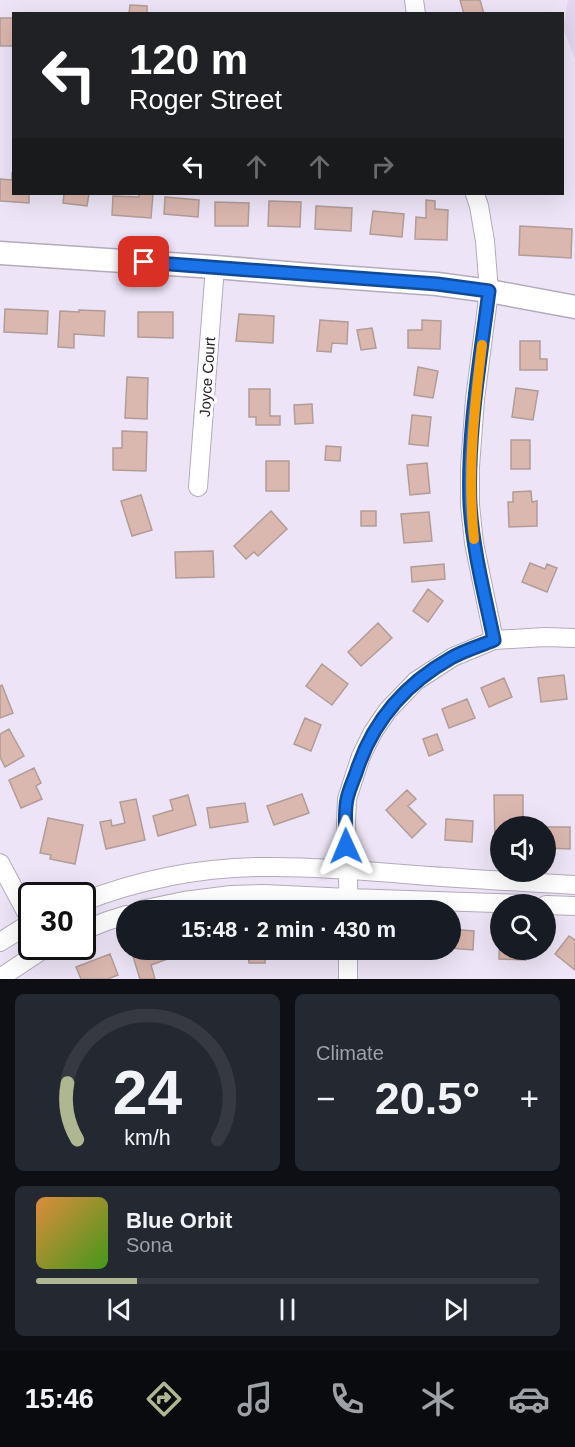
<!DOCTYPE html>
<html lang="en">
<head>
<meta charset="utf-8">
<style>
  :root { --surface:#171b24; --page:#242831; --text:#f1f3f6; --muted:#9ea1a6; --line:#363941; --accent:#afb692 }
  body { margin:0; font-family:Helvetica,sans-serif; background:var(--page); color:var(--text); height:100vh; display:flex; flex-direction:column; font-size:22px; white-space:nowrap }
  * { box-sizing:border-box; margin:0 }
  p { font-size:20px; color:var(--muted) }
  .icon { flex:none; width:33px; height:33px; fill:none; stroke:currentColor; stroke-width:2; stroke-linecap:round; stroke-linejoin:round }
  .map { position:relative; height:979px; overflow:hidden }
  .sheet { display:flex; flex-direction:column; gap:15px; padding:15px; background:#0d0f14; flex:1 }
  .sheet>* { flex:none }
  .top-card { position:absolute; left:12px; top:12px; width:552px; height:183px; border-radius:0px; box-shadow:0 6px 24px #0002; background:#202124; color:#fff; overflow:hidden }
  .controls { position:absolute; left:490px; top:816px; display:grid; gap:12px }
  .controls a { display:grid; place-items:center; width:66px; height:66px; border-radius:50%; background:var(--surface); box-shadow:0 6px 24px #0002; font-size:30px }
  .speed { position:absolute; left:18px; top:882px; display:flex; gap:12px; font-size:30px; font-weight:700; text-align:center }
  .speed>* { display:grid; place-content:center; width:78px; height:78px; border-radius:50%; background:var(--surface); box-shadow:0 6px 24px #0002; line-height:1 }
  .speed .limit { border:3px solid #111; border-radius:9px; background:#fff; color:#111 }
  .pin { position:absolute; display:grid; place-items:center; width:51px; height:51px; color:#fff; margin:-26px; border-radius:12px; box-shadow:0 3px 9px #0006 }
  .me { position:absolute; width:66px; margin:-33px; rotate:359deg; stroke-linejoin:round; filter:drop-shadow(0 0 4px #0008) }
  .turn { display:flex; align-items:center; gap:21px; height:126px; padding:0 18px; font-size:27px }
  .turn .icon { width:78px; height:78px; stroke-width:2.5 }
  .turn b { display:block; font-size:42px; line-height:51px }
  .lanes { display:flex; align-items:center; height:57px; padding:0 18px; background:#0003; justify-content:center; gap:30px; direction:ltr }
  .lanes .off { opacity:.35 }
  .big { font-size:45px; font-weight:700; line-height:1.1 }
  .sheet .tile { flex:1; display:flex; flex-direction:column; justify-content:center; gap:9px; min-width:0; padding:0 21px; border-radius:9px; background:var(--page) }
  .sheet .dial { align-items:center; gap:0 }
  .dial svg { height:156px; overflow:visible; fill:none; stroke:var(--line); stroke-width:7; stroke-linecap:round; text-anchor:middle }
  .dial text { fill:var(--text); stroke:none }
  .song { display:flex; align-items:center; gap:18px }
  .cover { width:72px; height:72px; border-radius:9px; background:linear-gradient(135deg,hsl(30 70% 55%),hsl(100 70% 35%)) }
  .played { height:6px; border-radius:3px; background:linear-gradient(90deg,var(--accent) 20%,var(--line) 20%) }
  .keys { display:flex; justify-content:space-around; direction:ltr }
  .heat { display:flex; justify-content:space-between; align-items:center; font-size:33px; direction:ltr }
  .sheet .tiles { flex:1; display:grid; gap:15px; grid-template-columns:1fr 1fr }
  .tile:last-child { grid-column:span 2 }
  .trip { position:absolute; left:116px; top:900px; width:345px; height:60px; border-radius:30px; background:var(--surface); box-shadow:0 6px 24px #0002; font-weight:700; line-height:60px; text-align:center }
  .dock { display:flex; height:96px; justify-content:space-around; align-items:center; background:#090b0e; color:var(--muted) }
  .dock .icon { width:42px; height:42px }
  .dock .selected { color:var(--accent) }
  .dock b { font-size:27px; color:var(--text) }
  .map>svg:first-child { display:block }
</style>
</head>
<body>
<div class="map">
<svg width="575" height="979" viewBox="0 0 575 979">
  <rect width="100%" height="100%" fill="#ede5f7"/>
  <path fill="#e2d6f0" d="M568 0H575V59L563 28Z"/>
  <path fill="#dab7af" stroke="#b29c98" stroke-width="1.5" d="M460 0H480L484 14H464Z
    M130 5 147 6V14H129Z
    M0 18H14V46H0Z
    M12 173H14V194H29V203L0 201V179L12 180Z
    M64 194H89L87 206 63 203Z
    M139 194H153L151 218 112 215 113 196 139 197Z
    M165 197 199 200 198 217 164 214Z
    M426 200 435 201V209L448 210 447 240 415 239 416 217 426 218Z
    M269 201 301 202 300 227 268 226Z
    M215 202 249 203 248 226H215Z
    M316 206 352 208 351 231 315 229Z
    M373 211 404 214 402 237 370 234Z
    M520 226 572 229 571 258 519 255Z
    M5 309 48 311 47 334 4 332Z
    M79 310 105 311 104 336 74 334V348L58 347 60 311 79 312Z
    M138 312H173V338L138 337Z
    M239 314 274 316 273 343 236 341Z
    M320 320 348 322 347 344 332 343 331 352 317 351Z
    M422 320 441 321 440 349 408 348V330H422Z
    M372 328 376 348 361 350 357 330Z
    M520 341H540V359H547V370H520Z
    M418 367 438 371 433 398 414 395Z
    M127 377 148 378 147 419 125 418Z
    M516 388 538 391 533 420 512 417Z
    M249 389H270V416H280V425H256V417H249Z
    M312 404 313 423 295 424 294 405Z
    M412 415 431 417 428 446 409 444Z
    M122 431 147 432 146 471 113 470V448H122Z
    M511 440H530V469H511Z
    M326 446 341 447 340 461 325 460Z
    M266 461H289V491H266Z
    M427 463 430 493 410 495 407 465Z
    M531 491 532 502 537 501V526L509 527 508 502H513V492Z
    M141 495 152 530 132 536 121 501Z
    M271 511 287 529 258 556 254 552 246 559 234 546Z
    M361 511H376V526H361Z
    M429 512 432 541 404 543 401 514Z
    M213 551 214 577 176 578 175 552Z
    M530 563 545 569 547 564 557 568 547 592 522 582Z
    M444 564 445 579 412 582 411 567Z
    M428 589 443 601 428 622 413 611Z
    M378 623 392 638 361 666 348 652Z
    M322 664 348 684 332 705 306 686Z
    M564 675 567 699 541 702 538 678Z
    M504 678 512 697 489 707 481 688Z
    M2 685 13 713 0 718V686Z
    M467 699 475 718 449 728 442 709Z
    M305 718 321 725 311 751 294 744Z
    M9 729 24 756 5 767 0 757V734Z
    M437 734 443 750 429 756 423 739Z
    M34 768 41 783 36 786 42 799 21 808 9 780Z
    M407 790 416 799 408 806 426 824 412 838 386 810Z
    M302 794 309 813 274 825 267 806Z
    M188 795 196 825 158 836 153 816 173 810 170 800Z
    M494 795H523V826H501V847H495Z
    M136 799 145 840 106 849 100 822 111 820 112 826 125 823 120 802Z
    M245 803 248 822 210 828 207 808Z
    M48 818 83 825 75 864 50 859 51 855 40 853Z
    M446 819 473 821 472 842 445 840Z
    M546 827H570V849L546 848Z
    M450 929 474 931 473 950 450 948Z
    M500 932H501V950H527L526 960 499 959Z
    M569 936 575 940V970L555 954Z
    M131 950H171L173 957 151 965 155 979H140Z
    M248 950H294V957L265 958V963H249Z
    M110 954 118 975 108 979H81L76 967Z"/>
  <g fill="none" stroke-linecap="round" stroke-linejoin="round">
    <defs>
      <path id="minor" d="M414 0 416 14
        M475 194 479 206 485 241 489 291 475 399 470 467V505L474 543 494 640
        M198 487 215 267
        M0 863 32 923
        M82 902C144 878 209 866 274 867 321 867 369 871 416 875 469 879 522 882 575 885
        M546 905 575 906
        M141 910 184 901 231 895 263 894 349 898 525 904
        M349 910 346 822 347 799 361 756 373 732 388 710 416 681 453 657 494 640 545 637 575 638
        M82 931 107 921 126 915
        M0 942 32 922
        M0 978 48 946
        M348 979V950"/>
      <path id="tertiary" d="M0 253 215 267 311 275 437 284 489 291 575 307"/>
    </defs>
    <use href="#minor" stroke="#b3abbc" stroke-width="20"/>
    <use href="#tertiary" stroke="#b3abbc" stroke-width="25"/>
    <use href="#minor" stroke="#fff" stroke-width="18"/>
    <use href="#tertiary" stroke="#fff" stroke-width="22"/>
  </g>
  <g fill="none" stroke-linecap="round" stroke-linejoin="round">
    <defs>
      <path id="route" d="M144 262 437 284 489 291C480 361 467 435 470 505 473 551 485 596 494 640 480 646 465 650 451 658 405 684 372 722 356 773 353 781 349 790 347 799 344 814 346 830 346 846"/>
    </defs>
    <use href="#route" stroke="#114b97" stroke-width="15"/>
    <use href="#route" stroke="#1a73e8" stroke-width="10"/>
    <path stroke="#f59e0b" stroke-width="10" d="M474 539C467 474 474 410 482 345"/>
  </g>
  <g text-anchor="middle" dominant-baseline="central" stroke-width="6" stroke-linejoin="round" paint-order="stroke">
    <g font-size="15" fill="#27232a" stroke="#fff">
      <text transform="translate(207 377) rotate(-86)">Joyce Court</text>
    </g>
  </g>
</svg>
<div class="controls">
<a><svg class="icon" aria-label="sound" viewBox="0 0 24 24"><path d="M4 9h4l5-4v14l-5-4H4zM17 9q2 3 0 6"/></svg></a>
<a><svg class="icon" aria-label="search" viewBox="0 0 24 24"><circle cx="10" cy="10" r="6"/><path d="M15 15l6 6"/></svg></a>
</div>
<div class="speed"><div class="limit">30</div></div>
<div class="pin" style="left:144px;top:262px;background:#d93025"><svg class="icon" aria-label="arrive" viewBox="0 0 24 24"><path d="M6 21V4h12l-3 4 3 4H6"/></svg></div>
<svg class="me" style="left:346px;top:846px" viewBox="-20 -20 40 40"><path d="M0-17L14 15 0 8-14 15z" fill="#1a73e8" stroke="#fff" stroke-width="4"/></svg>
<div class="trip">15:48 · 2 min · 430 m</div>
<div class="top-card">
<div class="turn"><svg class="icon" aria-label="left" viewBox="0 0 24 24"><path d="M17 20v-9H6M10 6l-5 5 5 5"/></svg><div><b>120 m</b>Roger Street</div></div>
<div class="lanes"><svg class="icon" aria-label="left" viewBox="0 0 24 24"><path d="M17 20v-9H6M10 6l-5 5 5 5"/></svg><svg class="icon off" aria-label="ahead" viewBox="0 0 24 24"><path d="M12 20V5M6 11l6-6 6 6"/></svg><svg class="icon off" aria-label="ahead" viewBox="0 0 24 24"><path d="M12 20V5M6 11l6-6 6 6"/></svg><svg class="icon off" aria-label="right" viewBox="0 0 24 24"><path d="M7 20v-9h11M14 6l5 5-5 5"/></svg></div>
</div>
</div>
<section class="sheet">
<div class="tiles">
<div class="tile dial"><svg viewBox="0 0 100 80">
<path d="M14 69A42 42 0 1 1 86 69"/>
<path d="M14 69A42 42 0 0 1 9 40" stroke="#afb692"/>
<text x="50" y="56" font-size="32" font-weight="700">24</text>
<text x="50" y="72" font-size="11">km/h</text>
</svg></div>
<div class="tile"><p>Climate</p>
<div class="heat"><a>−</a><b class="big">20.5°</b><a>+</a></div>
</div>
<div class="tile">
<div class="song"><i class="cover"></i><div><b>Blue Orbit</b><p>Sona</p></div></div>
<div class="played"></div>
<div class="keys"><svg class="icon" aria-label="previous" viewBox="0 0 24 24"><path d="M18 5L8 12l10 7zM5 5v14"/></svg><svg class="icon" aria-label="pause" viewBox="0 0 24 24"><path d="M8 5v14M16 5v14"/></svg><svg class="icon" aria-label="next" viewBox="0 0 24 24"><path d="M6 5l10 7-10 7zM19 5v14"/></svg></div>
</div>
</div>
</section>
<nav class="dock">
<b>15:46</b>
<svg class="icon selected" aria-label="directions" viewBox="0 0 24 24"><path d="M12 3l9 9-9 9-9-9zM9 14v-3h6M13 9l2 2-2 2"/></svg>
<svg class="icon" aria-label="music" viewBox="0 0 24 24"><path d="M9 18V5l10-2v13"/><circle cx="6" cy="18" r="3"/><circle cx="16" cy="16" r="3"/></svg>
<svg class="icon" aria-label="phone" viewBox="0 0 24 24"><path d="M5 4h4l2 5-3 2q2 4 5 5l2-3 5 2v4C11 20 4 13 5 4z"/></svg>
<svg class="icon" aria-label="climate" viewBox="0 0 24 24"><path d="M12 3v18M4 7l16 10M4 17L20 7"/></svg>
<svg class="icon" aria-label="car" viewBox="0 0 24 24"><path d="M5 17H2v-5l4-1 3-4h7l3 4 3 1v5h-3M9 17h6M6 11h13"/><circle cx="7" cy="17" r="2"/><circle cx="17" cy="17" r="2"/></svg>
</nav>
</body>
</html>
